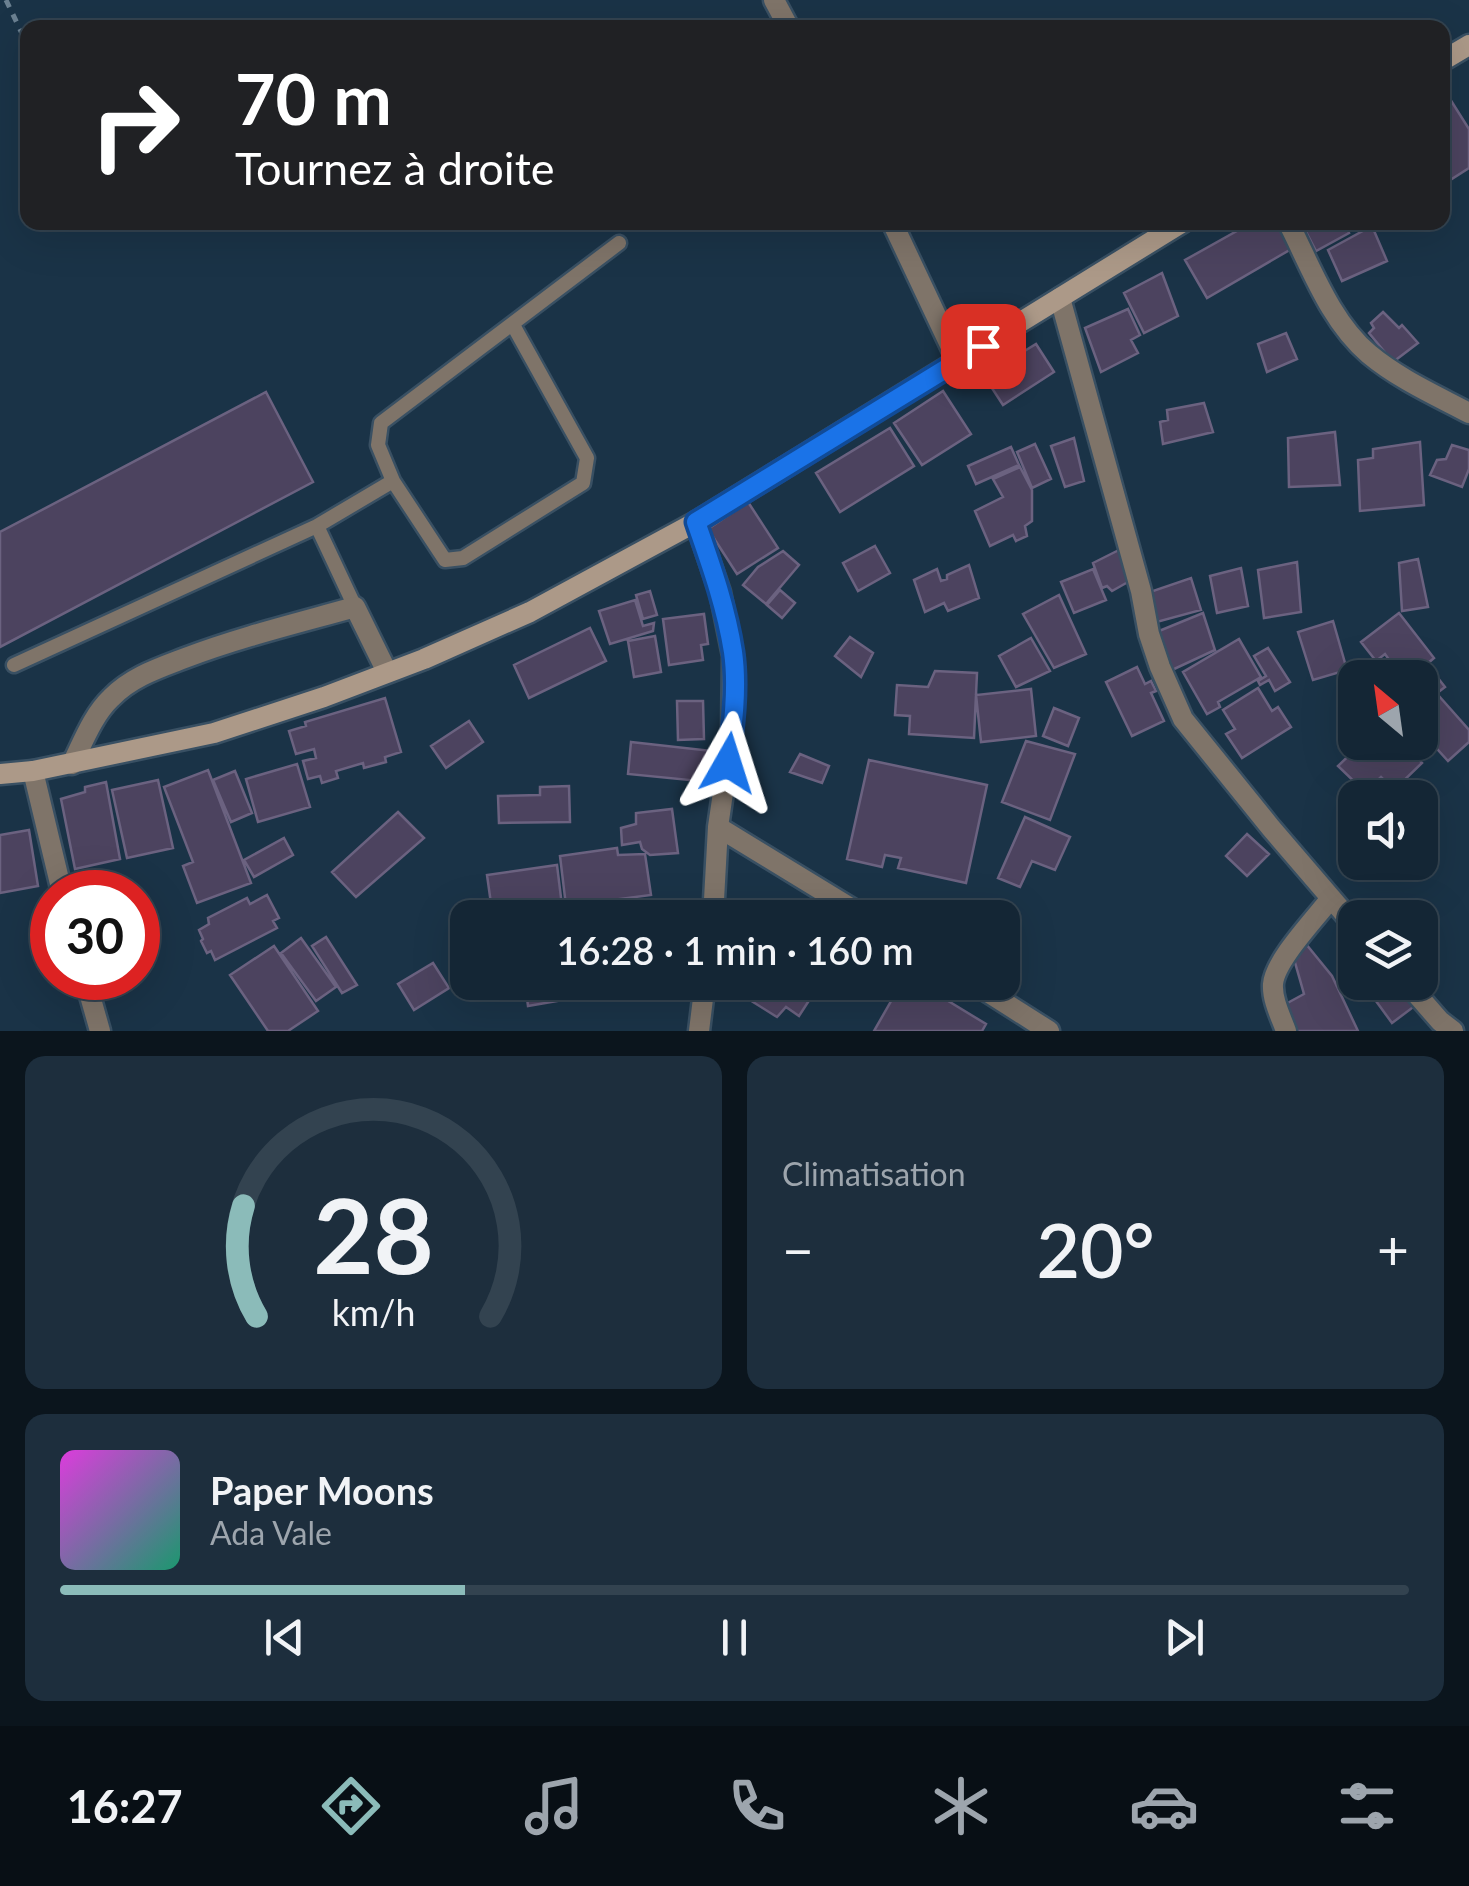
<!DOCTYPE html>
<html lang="fr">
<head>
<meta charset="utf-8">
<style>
  :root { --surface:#142635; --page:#1d2e3d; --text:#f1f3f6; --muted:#9da5ad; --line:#334350; --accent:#8bbbb9 }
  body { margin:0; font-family:Lato,sans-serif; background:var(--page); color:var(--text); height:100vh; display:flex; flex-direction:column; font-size:38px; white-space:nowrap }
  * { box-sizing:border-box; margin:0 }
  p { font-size:32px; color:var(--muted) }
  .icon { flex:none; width:55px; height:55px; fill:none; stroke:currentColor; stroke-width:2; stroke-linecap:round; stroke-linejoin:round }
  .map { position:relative; height:1031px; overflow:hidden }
  .side { display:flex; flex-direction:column; gap:25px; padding:25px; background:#0b151d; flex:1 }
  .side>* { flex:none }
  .banner { position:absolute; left:20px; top:20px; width:1430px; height:210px; border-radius:20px; box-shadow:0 10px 40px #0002,0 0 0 2px var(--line); background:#202124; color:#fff; overflow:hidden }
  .needle { width:65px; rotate:331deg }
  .controls { position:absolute; left:1338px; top:660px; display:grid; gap:20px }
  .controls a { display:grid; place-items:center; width:100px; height:100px; border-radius:20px; background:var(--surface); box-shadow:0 10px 40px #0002,0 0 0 2px var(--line); font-size:50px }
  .speed { position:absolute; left:30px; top:870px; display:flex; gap:20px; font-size:50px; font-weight:700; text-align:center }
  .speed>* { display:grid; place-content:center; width:130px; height:130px; border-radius:50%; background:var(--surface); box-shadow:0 10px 40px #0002,0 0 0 2px var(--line); line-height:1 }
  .speed .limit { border:15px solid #d22; background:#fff; color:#111 }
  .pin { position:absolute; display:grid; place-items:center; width:85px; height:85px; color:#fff; margin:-42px; border-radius:20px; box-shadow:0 5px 15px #0006 }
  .me { position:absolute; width:110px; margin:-55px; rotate:6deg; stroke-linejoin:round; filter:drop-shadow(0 0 8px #0008) }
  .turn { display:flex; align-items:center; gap:35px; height:210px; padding:0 50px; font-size:45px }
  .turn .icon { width:130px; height:130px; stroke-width:2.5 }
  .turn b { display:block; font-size:70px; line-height:85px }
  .big { font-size:75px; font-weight:600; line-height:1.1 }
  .side .card { flex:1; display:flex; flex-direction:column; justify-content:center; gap:15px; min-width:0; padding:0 35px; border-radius:20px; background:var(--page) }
  .side .dial { align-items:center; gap:0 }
  .dial svg { height:260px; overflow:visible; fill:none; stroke:var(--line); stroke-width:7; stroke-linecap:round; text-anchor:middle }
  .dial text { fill:var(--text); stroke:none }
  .song { display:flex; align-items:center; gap:30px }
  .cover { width:120px; height:120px; border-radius:15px; background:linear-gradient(135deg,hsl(300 70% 55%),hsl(160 70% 35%)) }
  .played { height:10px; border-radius:5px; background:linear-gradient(90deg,var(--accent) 30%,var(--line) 30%) }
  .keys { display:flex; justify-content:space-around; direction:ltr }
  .heat { display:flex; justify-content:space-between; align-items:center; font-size:55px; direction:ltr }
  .side .tiles { flex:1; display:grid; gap:25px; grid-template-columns:1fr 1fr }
  .card:last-child { grid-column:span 2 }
  .trip { position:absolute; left:450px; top:900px; width:570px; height:100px; border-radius:20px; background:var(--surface); box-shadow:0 10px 40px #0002,0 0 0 2px var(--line); font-weight:600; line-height:100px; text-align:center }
  .menu { display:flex; height:160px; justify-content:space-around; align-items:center; background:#080f15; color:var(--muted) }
  .menu .icon { width:70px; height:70px }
  .menu .on { color:var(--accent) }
  .menu b { font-size:45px; color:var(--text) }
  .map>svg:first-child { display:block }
</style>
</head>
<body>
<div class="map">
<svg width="1469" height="1031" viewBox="0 0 1469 1031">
  <rect width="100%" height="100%" fill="#1a3347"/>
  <path fill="#4c435f" stroke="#6b6280" stroke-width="2.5" d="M1450 99 1469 129V168L1447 182 1442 176V104Z
    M1253 222H1278L1293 248 1207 298 1185 260Z
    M1301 222H1343L1349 233 1316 251Z
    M1372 226 1387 261 1342 281 1328 250Z
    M1162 273 1178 316 1144 333 1124 293Z
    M1128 309 1140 335 1131 340 1138 353 1101 372 1085 328Z
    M1383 312 1399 328 1402 325 1418 343 1393 362 1369 333 1374 328 1371 323Z
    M1286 333 1297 359 1267 372 1258 344Z
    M1036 344 1054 372 1003 405 984 376Z
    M943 391 971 434 922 465 894 423Z
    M266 392 313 482 0 647V532Z
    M1204 403 1213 432 1163 444 1160 422 1168 420 1167 410Z
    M890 428 914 466 840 512 816 473Z
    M1335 432 1340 485 1289 487 1288 438Z
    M1074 438 1084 481 1065 487 1051 446Z
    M1420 442 1424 505 1360 511 1358 460 1373 458V449Z
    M1035 444 1051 479 1032 488 1017 452Z
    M1452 445 1469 450V469L1462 487 1430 475 1437 460 1446 459Z
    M1011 447 1019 465 976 484 968 466Z
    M1020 467 1032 490V521L1025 526 1027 536 1016 541 1013 535 990 546 975 511 1003 497 993 479Z
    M748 502 778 548 737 574 708 529Z
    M875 546 890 573 858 591 843 563Z
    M1119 550 1128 582 1112 591 1107 586 1102 588 1093 563Z
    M783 551 799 565 766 604 743 585 758 567Z
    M1418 559 1428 607 1402 611 1399 563Z
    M1297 562 1301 612 1264 618 1258 570Z
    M969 565 979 598 948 611 944 603 925 612 914 580 937 569 941 581 947 579V575Z
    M1241 568 1248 606 1217 613 1210 576Z
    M1093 569 1106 600 1074 613 1061 582Z
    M1191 578 1201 610 1153 623 1147 593Z
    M780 590 795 603 782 618 767 605Z
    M650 591 657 615 643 619 636 595Z
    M1059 595 1086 654 1054 668 1023 614Z
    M635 600 643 626 654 623 653 631 610 644 599 611Z
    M1203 613 1215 650 1172 670 1159 631Z
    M1399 613 1434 658 1427 664 1445 687 1420 706V678H1402L1385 654 1376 661 1361 642Z
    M704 614 708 644 701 645 703 660 669 665 663 619Z
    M1333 621 1347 670 1313 680 1298 632Z
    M590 628 606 661 529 698 514 665Z
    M655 636 661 672 634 677 628 641Z
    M850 637 873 653 861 677 835 656Z
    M1031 638 1050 671 1016 687 999 656Z
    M1239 639 1261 677 1218 702 1220 707 1207 714 1183 672Z
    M1268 648 1290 682 1275 691 1269 680 1260 685 1258 681 1266 676 1254 656Z
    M1137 667 1145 684 1151 681 1156 691 1151 693 1164 721 1132 736 1106 682Z
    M935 671 977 673 974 738 909 734 910 716 895 715 897 685 928 687Z
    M1258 688 1272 711 1278 707 1291 727 1242 758 1226 734 1235 729 1223 710Z
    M1031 689 1036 736 981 742 976 695Z
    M1439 696 1469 730V742L1448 761 1420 730V713Z
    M385 698 401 752 385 757 386 762 364 768 363 763 336 771 338 778 322 783 320 776 308 779 303 761 316 758 314 749 296 754 289 731 306 726 305 722Z
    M677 701H703L704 739 678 740Z
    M1054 708 1079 718 1068 746 1043 736Z
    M469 721 483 742 446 768 431 746Z
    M1026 741 1075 754 1050 820 1002 802Z
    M631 742 712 751 699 781 628 774Z
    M1363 742H1402L1422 763 1394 790 1381 777 1365 792 1338 766Z
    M800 754 829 766 822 783 790 772Z
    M869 760 987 785 966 883 898 868 901 858 885 855 882 867 847 859Z
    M297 764 310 807 258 822 246 779Z
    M208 770 251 883 197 903 183 866 193 862 164 787Z
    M235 771 252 813 231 822 213 780Z
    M158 780 173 848 127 858 112 790Z
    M106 782 120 859 75 869 61 799 85 792V787Z
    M569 786 570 822 499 823 498 796 540 795V787Z
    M672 809 678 853 650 855 642 849 640 842 622 845 621 828 636 824V813Z
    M398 812 424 838 356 897 332 872Z
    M1025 817 1070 837 1055 870 1032 861 1020 887 998 878Z
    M29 830 38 886 0 893V835Z
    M1247 834 1269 854 1247 876 1226 856Z
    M284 838 293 855 254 877 244 860Z
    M617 848 618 855 645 854 651 895 566 906 560 856Z
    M557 865 563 914 540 918H493L487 875Z
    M267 895 279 918 273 921 277 928 215 960 211 951 207 953 201 941 203 939 199 930 209 924 208 918 247 898 250 904Z
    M326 937 357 985 342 993 312 946Z
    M301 938 336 987 316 1001 281 953Z
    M1306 944 1332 976 1358 1031H1293L1282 1006 1304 994 1292 952Z
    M274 946 318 1011 288 1031H268L230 975Z
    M433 963 449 988 414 1010 398 984Z
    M525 982H560L563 1000 528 1006Z
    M821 982 799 1016 786 1007 777 1017 745 997 757 982Z
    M902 982H917L986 1024 982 1031H874Z
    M1404 983 1416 1005 1392 1023 1376 1001Z"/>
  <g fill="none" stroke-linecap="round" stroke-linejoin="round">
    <defs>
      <path id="lane" d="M393 481 445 560 463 558 583 483 587 458 513 325
        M355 607 317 526 393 481 378 445 381 423 619 243
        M14 665 317 526"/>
      <path id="street" d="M774 0 789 28
        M892 222 958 362
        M1288 222C1311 267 1330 321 1369 354 1399 379 1435 395 1469 413
        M1060 298 1141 591 1149 634 1160 667 1183 719 1271 828 1355 926
        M696 522 720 592 733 656 732 731 718 827 713 918
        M72 764C83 742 93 715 111 698 131 677 159 668 185 658 240 637 298 623 355 607L387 672
        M33 771 62 892
        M718 827 867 918
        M85 978 100 1031
        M972 982 1049 1031
        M1406 982 1440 1021 1453 1031
        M699 1031 705 982
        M1286 1031C1281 1017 1272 1000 1273 984 1275 960 1316 918 1331 898"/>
      <path id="secondary" d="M1442 61 1469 45
        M0 774 33 771 214 733 324 697 424 659 530 612 696 522 1183 222"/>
    </defs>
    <use href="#lane" stroke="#395063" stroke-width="19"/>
    <use href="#street" stroke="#395063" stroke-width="25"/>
    <use href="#secondary" stroke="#395063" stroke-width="25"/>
    <path stroke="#6b8091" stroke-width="5" stroke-dasharray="8 8" stroke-linecap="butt" d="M6 0 28 46"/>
    <use href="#lane" stroke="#7f7469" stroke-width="14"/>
    <use href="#street" stroke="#7f7469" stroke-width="20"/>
    <use href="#secondary" stroke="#ac9988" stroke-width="20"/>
  </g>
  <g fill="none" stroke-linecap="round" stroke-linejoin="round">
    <defs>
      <path id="route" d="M728 763C733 728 738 687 733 652 726 607 711 565 696 522L983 346"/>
    </defs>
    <use href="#route" stroke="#114b97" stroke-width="25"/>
    <use href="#route" stroke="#1a73e8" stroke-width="18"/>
  </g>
</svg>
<div class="controls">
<a><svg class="needle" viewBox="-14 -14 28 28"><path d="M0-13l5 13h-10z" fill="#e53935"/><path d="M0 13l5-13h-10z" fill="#9da5ad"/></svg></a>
<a><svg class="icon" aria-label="sound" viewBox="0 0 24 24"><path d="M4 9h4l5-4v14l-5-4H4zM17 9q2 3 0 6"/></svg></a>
<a><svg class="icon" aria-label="layers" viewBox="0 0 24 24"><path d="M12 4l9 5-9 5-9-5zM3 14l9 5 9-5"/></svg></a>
</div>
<div class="speed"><div class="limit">30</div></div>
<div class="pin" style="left:983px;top:346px;background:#d93025"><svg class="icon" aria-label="arrive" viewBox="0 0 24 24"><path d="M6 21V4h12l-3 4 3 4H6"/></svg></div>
<svg class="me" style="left:728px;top:763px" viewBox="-20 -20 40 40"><path d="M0-17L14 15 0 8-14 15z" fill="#1a73e8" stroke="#fff" stroke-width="4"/></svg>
<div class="trip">16:28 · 1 min · 160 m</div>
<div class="banner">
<div class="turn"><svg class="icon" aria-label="right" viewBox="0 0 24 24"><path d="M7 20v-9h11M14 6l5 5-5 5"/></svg><div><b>70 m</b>Tournez à droite</div></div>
</div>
</div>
<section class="side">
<div class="tiles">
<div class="card dial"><svg viewBox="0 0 100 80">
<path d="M14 69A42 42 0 1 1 86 69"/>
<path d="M14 69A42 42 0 0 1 10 35" stroke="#8bbbb9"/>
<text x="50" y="56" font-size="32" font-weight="700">28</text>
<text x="50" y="72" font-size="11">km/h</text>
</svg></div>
<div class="card"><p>Climatisation</p>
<div class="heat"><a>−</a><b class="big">20°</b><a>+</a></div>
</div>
<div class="card">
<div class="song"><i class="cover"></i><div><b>Paper Moons</b><p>Ada Vale</p></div></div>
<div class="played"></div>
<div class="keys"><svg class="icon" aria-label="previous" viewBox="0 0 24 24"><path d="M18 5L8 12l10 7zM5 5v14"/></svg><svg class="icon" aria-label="pause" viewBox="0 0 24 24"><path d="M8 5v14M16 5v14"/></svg><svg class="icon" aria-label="next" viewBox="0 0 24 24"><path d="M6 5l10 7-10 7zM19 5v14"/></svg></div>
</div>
</div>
</section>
<nav class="menu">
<b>16:27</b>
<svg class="icon on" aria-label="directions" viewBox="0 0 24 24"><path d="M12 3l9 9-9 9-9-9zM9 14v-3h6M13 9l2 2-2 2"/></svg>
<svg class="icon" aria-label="music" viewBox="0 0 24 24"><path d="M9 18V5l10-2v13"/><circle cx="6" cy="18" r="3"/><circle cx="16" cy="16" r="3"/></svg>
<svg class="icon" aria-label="phone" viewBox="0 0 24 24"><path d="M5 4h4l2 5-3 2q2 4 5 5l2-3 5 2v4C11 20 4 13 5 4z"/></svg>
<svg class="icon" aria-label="climate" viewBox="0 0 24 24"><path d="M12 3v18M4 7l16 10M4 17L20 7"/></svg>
<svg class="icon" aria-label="car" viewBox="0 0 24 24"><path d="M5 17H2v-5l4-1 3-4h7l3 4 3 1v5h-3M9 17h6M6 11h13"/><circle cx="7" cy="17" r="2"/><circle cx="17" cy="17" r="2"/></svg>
<svg class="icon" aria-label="filters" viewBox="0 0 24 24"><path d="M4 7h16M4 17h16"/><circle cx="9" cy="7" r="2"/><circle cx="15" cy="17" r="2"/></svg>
</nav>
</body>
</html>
